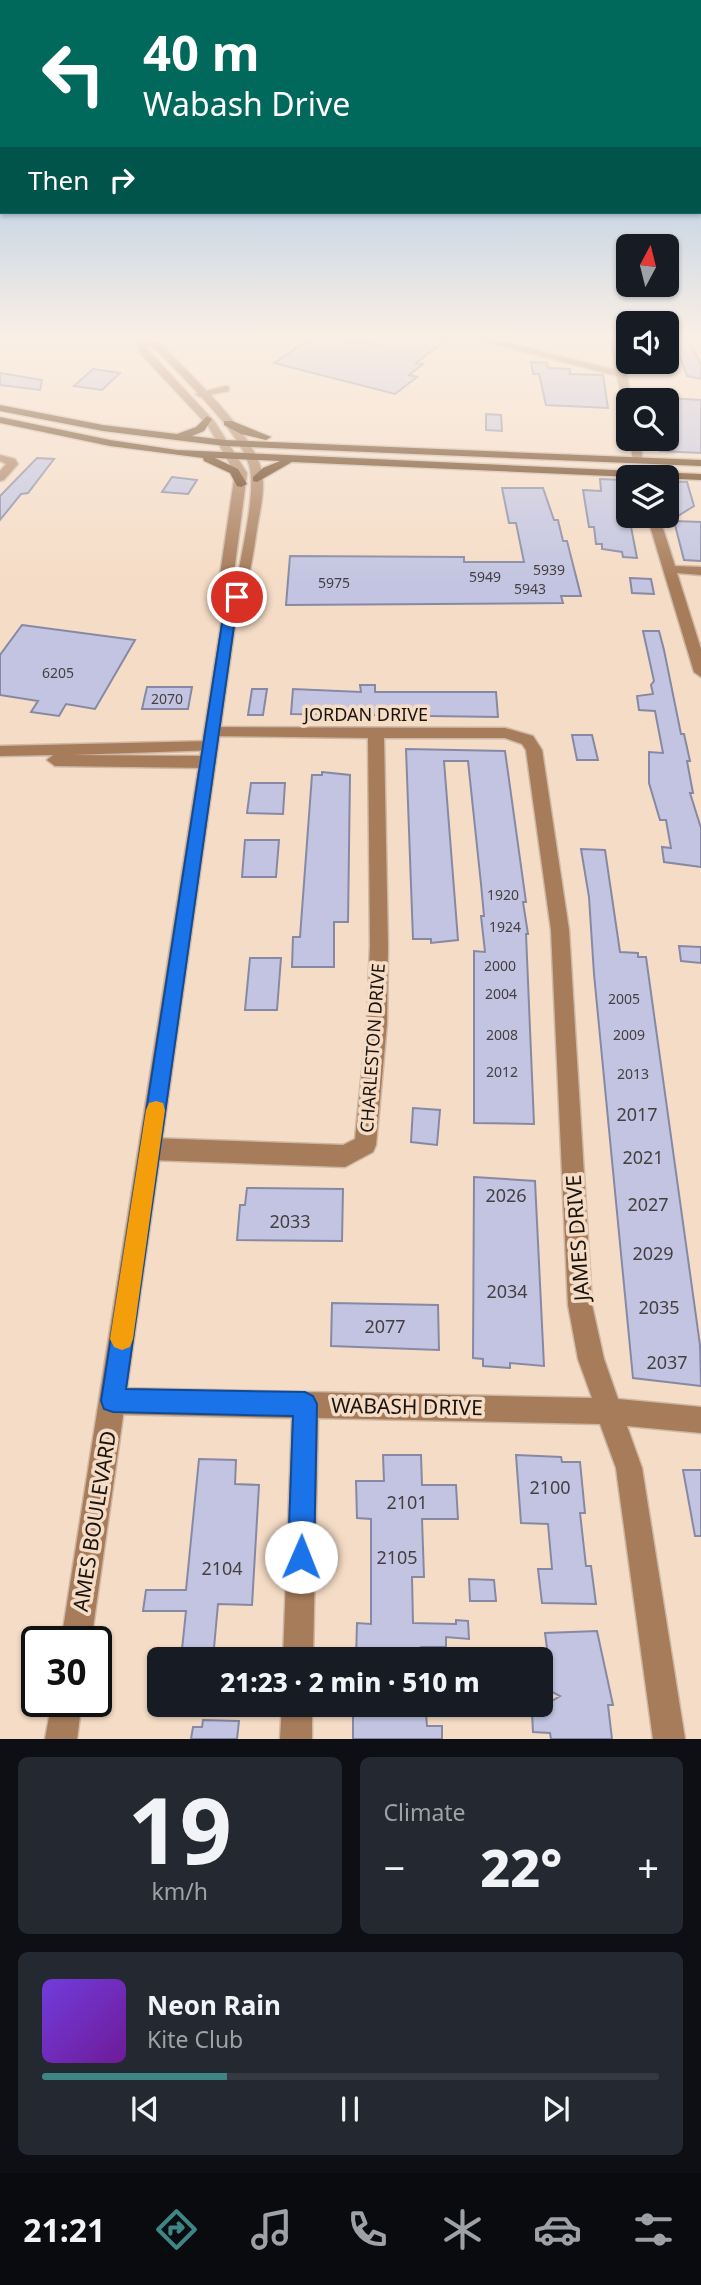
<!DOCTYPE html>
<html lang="en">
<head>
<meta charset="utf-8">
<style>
  :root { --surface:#171b24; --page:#242831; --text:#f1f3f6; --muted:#9ea1a6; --line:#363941; --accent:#3e8686 }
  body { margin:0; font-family:"Noto Sans",sans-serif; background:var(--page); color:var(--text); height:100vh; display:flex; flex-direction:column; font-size:26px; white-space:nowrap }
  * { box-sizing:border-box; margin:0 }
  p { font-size:23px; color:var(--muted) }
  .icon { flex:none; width:38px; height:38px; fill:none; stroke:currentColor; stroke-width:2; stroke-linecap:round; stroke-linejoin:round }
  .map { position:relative; height:1739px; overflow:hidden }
  .drawer { display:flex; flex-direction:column; gap:18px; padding:18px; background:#0d0f14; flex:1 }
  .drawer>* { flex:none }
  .top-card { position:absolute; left:0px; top:0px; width:702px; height:214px; box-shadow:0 2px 5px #0004; background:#00695c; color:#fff; overflow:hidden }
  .needle { width:46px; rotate:7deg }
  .controls { position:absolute; left:616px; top:234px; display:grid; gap:14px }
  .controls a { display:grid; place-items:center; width:63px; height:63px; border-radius:10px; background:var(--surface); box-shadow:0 2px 5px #0004; font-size:35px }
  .speed { position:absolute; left:21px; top:1626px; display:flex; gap:14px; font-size:35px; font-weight:700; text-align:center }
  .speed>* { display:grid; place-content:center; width:91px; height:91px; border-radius:50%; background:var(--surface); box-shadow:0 2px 5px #0004; line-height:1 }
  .speed .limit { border:4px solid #111; border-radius:10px; background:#fff; color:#111 }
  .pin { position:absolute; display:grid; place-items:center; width:60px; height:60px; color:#fff; margin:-30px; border:4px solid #fff; border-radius:50%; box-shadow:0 2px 7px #0007 }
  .me { position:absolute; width:77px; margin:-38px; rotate:1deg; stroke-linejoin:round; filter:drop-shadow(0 0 5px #0008) }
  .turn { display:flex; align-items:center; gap:24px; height:147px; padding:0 28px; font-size:32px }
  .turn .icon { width:91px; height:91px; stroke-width:2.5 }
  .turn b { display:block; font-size:49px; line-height:60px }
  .then { display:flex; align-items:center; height:66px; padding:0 28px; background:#0003; gap:14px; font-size:26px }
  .big { font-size:52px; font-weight:800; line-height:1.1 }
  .drawer .tile { flex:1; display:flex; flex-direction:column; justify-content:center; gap:10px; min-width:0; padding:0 24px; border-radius:10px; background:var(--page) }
  .drawer .dial { align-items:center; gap:0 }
  .dial b { font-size:91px; line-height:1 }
  .song { display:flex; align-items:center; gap:21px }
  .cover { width:84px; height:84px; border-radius:10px; background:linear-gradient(135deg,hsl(260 70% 55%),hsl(280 70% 35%)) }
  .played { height:7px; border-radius:4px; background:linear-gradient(90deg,var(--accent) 30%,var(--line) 30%) }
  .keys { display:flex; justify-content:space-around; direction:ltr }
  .heat { display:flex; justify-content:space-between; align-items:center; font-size:38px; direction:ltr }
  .drawer .tiles { flex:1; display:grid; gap:18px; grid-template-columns:1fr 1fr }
  .tile:last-child { grid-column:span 2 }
  .trip { position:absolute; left:147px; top:1647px; width:406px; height:70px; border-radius:10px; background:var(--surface); box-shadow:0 2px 5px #0004; font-weight:800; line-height:70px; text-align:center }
  .menu { display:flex; height:112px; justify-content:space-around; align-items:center; background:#090b0e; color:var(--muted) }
  .menu .icon { width:49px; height:49px }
  .menu .current { color:var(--accent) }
  .menu b { font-size:32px; color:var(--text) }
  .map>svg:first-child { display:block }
</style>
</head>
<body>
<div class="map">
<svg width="701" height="1739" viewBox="0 0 701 1739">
  <rect width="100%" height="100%" fill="#f5dcc6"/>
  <path fill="#c2c4e1" stroke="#8789a4" stroke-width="2" d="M310 339H337L354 343 359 340 382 346V339H447L416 363 423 364 409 375 417 377 395 394 274 363Z
    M667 339H683L691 344 701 365V379L687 376 680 357 675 351H671Z
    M531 362 547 363 548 368 570 369V374L603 375 608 408 546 405 539 374H533Z
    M93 369 120 373 102 390 74 386Z
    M0 373 42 380 40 390 0 385Z
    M667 398 701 400V453L660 451 656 439H667Z
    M486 414 501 415 502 431 486 430Z
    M37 458 54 459 28 493 21 494 0 520V496Z
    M172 477 197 480 188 494 162 492Z
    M600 479 622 480 637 558 623 557 622 552 602 549V544H596L594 527H589L583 490 601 491Z
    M667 481 687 482 694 506 673 519Z
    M502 488H543L554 520H558L563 541H567L581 596H561L563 603 286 605 290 556 464 557V562H524L516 523H509Z
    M674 521 701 522V561L684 560Z
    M630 578 651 579 654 594 632 593Z
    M22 625 135 640 95 709 66 704 59 716 31 712 38 701 0 695V655Z
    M643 631H659L664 650 681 734H684L690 761H687L693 793H690L701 828V867L664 862 662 847 671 848 666 820H660L649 783V752L663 753 655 711 639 710 637 696 653 694 651 685 654 681Z
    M360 685H375V692H496L498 717 291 714 293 689 361 692Z
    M147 687H192L188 709H142Z
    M252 689H267L263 715H248Z
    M572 735H592L598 760H577Z
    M406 749 505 751 526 902H523L528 934H526L534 1124 474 1123V951L485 952 481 916H484L481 884 468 761H444L458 940 431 943V939H413Z
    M322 772 350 775 348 922H334V967H292L293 937H300L312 775H322Z
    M251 783H285L283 814 247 813Z
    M245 840H279L276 877H242Z
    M581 849 605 850 620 952 638 953V957H646L700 1345 701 1386 633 1378 594 974 589 897Z
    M679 946 701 947V963L681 961Z
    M250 958H281L277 1010H245Z
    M413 1108 440 1110 437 1145 411 1142Z
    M474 1177 535 1181 544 1366 510 1363V1368L483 1366V1359L473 1358Z
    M247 1188 343 1189 342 1241 237 1240 240 1205H245Z
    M332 1303 438 1305 439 1350 331 1346Z
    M383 1455H421L422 1485H456L458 1519H422L424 1577H412L413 1623 456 1624V1620L468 1621 469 1639 446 1637V1647H421V1659H356L357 1623 371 1624V1519L357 1518 356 1481H384Z
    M516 1455 561 1457 562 1462H580L585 1513H580L586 1566H591L596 1604 542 1603 538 1569H552L548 1524 521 1523Z
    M199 1459 236 1460 235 1484 259 1485 252 1605 218 1604 213 1659H181L186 1611H143L146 1590H186Z
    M683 1470H701V1536H695Z
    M469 1579 494 1580 496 1601H470Z
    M597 1631 613 1705H608L612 1739H551L550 1733 533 1732 532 1713 560 1696 541 1686V1656H548L545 1633Z
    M353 1713H426L427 1726H442V1739H353Z
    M203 1720 239 1721 237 1739H191L193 1727H202Z"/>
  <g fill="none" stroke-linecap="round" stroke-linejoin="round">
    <defs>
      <path id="minor" d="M475 339H492L616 370 610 339H620L632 401H628V409L624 408 617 376Z
        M225 386 229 387V391L200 397 195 394Z
        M630 439H640L643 463 633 461Z
        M0 455 15 459 18 464 4 480 0 481V471L6 464 0 461Z
        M647 516H659L675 566 701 567V575L677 573 701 649V677L694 672Z
        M212 727 505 728 533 736 542 750 569 930 592 1305 604 1359 618 1399 701 1407V1433L627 1426 642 1468 685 1739H653L616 1468 600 1424 318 1418 313 1659H283L292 1418 113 1414 104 1410 100 1401 104 1392 113 1388 592 1398 578 1359 568 1305 551 930 526 750 522 744 505 738H384L388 945 387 1023 376 1145 373 1152 345 1167 150 1160 142 1157 139 1149 142 1141 150 1138 343 1145 355 1139 367 1023 370 945 368 738 207 736 204 732Z
        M210 741 216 742 218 746 216 750 72 755 208 756 216 762 208 768 55 766 47 760 53 755 0 756V746Z
        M282 1704H312V1739H280Z"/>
      <path id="tertiary" d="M137 339H150L162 345C191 376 247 426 260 465 267 485 260 509 257 529 252 561 250 580 237 611L91 1642H61L223 611 217 595 235 473 208 426 139 352ZM148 345 156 349C182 378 238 429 249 465 257 491 241 553 237 582L231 595 247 473 215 422 147 349Z
        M52 1701H82L77 1739H45Z"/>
      <path id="primary" d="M0 405 103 425 177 434 196 427 207 416 212 419 204 431 192 436 225 440 701 460V466L225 446 103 431 0 411Z
        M0 417 110 440 177 450 701 474V480L292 462 257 482 253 481V477L263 468 280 461 215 458 238 469 247 484 241 487 237 486 230 473 204 461 203 458 110 446 0 423Z
        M224 421H232L271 437 266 440 241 434 224 425Z"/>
    </defs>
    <use href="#minor" stroke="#ceb8a5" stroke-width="3"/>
    <use href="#tertiary" stroke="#ceb8a5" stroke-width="3"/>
    <use href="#primary" stroke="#ceb8a5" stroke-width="3"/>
    <use href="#minor" fill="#a77c5b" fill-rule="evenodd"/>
    <use href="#tertiary" fill="#a77c5b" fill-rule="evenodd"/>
    <use href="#primary" fill="#5d3209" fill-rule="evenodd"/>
  </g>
  <linearGradient id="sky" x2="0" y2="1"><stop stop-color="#7db0e6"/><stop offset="0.58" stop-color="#faefe5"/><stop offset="1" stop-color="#faefe5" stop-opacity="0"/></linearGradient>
  <rect width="701" height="583" fill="url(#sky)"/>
  <path fill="#1a73e8" stroke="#114b97" stroke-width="2" d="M237 593 243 597 236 611 233 633 126 1389 305 1392 313 1396 317 1404 314 1557 310 1566 301 1570 292 1566 288 1557 293 1416 113 1412 104 1409 101 1401 224 611 232 594Z"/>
  <path fill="#f59e0b" d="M156 1101 163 1103 165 1110 133 1339 130 1347 122 1350 114 1347 110 1339 146 1110 149 1103Z"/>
  <g text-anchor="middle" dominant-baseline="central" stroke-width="7" stroke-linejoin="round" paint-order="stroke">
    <g font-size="14" fill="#463f41">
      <text x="549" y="569">5939</text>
      <text x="485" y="576">5949</text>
      <text x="334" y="582">5975</text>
      <text x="530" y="588">5943</text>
      <text x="58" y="672">6205</text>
      <text x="167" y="698">2070</text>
      <text x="503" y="894">1920</text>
      <text x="505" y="926">1924</text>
      <text x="500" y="965">2000</text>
      <text x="501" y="993">2004</text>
      <text x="624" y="998">2005</text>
      <text x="502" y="1034">2008</text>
      <text x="629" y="1034">2009</text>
      <text x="502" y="1071">2012</text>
      <text x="633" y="1073">2013</text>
    </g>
    <g font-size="18" fill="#1c130c" stroke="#f5dcc6">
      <text x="366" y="714">JORDAN DRIVE</text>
      <text transform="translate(372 1048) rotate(-86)">CHARLESTON DRIVE</text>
    </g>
    <g font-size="18" fill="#463f41">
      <text x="637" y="1114">2017</text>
      <text x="643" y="1157">2021</text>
      <text x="506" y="1195">2026</text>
      <text x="648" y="1204">2027</text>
      <text x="290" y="1221">2033</text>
      <text x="653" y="1253">2029</text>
      <text x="507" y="1291">2034</text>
      <text x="659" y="1307">2035</text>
      <text x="385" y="1326">2077</text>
      <text x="667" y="1362">2037</text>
      <text x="550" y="1487">2100</text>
      <text x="407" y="1502">2101</text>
      <text x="397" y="1557">2105</text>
      <text x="222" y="1568">2104</text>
    </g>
    <g font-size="21" fill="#1c130c" stroke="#f5dcc6">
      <text transform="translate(577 1238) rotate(-94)">JAMES DRIVE</text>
      <text transform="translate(407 1406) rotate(1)">WABASH DRIVE</text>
      <text transform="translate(94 1521) rotate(-81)">AMES BOULEVARD</text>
    </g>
  </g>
</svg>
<div class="controls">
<a><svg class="needle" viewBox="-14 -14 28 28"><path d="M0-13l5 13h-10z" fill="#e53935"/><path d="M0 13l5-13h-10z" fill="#9ea1a6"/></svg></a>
<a><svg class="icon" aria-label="sound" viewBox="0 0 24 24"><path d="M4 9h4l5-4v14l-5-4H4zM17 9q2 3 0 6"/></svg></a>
<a><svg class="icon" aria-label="search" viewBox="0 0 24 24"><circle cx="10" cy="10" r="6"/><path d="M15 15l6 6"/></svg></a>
<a><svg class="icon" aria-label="layers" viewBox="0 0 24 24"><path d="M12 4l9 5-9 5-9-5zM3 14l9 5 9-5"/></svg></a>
</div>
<div class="speed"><div class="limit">30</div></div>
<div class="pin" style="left:237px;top:597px;background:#d93025"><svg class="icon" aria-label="arrive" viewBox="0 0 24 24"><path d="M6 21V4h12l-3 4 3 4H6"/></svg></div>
<svg class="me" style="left:301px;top:1557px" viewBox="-20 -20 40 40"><circle r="19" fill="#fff"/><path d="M0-13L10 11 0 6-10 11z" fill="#1a73e8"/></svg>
<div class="trip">21:23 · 2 min · 510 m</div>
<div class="top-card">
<div class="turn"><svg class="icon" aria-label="left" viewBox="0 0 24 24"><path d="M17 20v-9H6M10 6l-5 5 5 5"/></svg><div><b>40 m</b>Wabash Drive</div></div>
<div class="then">Then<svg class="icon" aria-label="right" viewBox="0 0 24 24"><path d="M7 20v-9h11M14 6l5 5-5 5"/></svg></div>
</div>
</div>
<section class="drawer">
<div class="tiles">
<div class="tile dial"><b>19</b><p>km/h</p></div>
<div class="tile"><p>Climate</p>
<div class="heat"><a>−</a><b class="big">22°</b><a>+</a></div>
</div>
<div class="tile">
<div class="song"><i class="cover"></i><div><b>Neon Rain</b><p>Kite Club</p></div></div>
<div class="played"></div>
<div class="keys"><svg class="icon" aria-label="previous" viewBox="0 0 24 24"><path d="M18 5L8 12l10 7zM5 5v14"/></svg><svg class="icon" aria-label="pause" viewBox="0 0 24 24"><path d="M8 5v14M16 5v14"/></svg><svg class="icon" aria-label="next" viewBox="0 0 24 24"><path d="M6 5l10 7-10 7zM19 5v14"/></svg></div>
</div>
</div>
</section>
<nav class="menu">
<b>21:21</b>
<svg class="icon current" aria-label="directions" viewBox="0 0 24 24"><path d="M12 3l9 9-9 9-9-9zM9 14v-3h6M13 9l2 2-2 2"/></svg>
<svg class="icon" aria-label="music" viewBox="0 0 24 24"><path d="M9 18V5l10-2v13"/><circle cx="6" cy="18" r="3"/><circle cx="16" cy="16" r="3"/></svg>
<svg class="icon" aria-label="phone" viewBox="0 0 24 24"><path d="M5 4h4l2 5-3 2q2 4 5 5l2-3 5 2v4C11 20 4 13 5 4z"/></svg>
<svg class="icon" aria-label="climate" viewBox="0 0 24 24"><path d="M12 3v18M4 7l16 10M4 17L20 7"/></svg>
<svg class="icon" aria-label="car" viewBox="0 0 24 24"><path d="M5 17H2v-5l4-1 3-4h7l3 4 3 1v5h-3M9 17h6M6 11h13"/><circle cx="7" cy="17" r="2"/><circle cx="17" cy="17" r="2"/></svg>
<svg class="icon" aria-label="filters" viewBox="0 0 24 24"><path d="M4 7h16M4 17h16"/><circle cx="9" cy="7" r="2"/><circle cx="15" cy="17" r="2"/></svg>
</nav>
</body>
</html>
